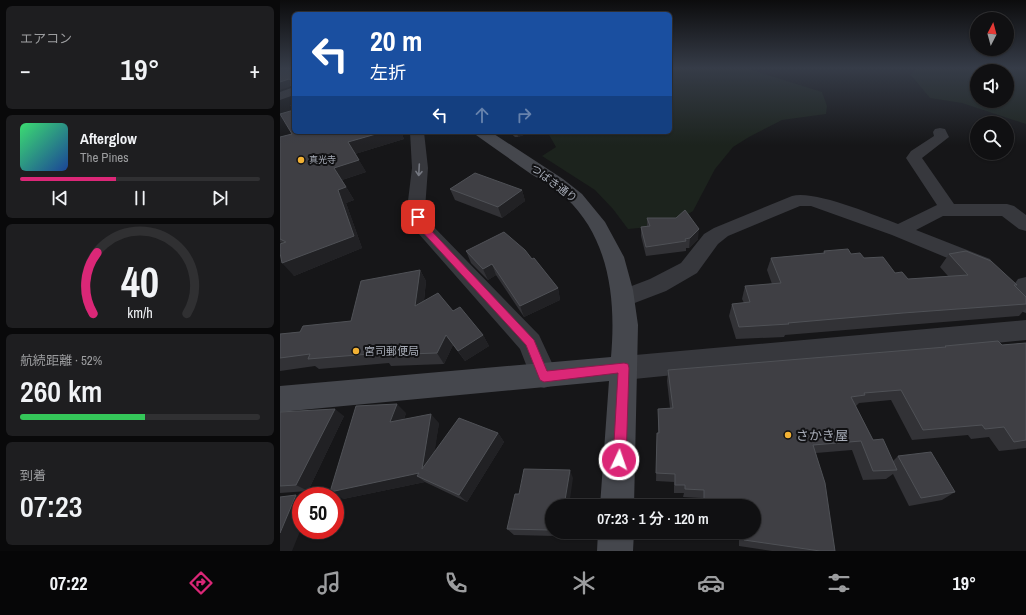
<!DOCTYPE html>
<html lang="ja">
<head>
<meta charset="utf-8">
<style>
  :root { --surface:#101012; --page:#1e1e20; --text:#f1f3f6; --muted:#9c9d9f; --line:#303032; --accent:#db2777 }
  body { margin:0; font-family:"Archivo Narrow","Noto Sans JP",sans-serif; background:var(--page); color:var(--text); height:100vh; display:flex; flex-direction:column; font-size:15px; white-space:nowrap }
  * { box-sizing:border-box; margin:0 }
  p { font-size:13px; color:var(--muted) }
  .icon { flex:none; width:22px; height:22px; fill:none; stroke:currentColor; stroke-width:2; stroke-linecap:round; stroke-linejoin:round }
  .map { position:relative; flex:1; overflow:hidden }
  .side { display:flex; flex-direction:column; gap:6px; padding:6px; background:#09090a; width:280px }
  .side>* { flex:none }
  .guide { position:absolute; left:12px; top:12px; width:380px; height:122px; border-radius:6px; box-shadow:0 1px 3px #0004,0 0 0 1px var(--line); background:#1a4fa0; color:#fff; overflow:hidden }
  .needle { width:26px; rotate:6deg }
  .buttons { position:absolute; left:690px; top:12px; display:grid; gap:8px }
  .buttons a { display:grid; place-items:center; width:44px; height:44px; border-radius:50%; background:var(--surface); box-shadow:0 1px 3px #0004,0 0 0 1px var(--line); font-size:20px }
  .speed { position:absolute; left:12px; top:487px; display:flex; gap:8px; font-size:20px; font-weight:700; text-align:center }
  .speed>* { display:grid; place-content:center; width:52px; height:52px; border-radius:50%; background:var(--surface); box-shadow:0 1px 3px #0004,0 0 0 1px var(--line); line-height:1 }
  .speed .limit { border:6px solid #d22; background:#fff; color:#111 }
  .pin { position:absolute; display:grid; place-items:center; width:34px; height:34px; color:#fff; margin:-17px; border-radius:8px; box-shadow:0 2px 6px #0006 }
  .me { position:absolute; width:44px; margin:-22px; rotate:3deg; stroke-linejoin:round; filter:drop-shadow(0 0 3px #0008) }
  .turn { display:flex; align-items:center; gap:14px; height:84px; padding:0 12px; font-size:18px }
  .turn .icon { width:52px; height:52px; stroke-width:2.5 }
  .turn b { display:block; font-size:28px; line-height:34px }
  .lanes { display:flex; align-items:center; height:38px; padding:0 12px; background:#0003; justify-content:center; gap:20px; direction:ltr }
  .lanes .off { opacity:.35 }
  .big { font-size:30px; font-weight:600; line-height:1.1 }
  .side .widget { flex:1; display:flex; flex-direction:column; justify-content:center; gap:6px; min-width:0; padding:0 14px; border-radius:6px; background:var(--page) }
  .side .dial { align-items:center; gap:0 }
  .dial svg { height:104px; overflow:visible; fill:none; stroke:var(--line); stroke-width:7; stroke-linecap:round; text-anchor:middle }
  .dial text { fill:var(--text); stroke:none }
  .song { display:flex; align-items:center; gap:12px }
  .cover { width:48px; height:48px; border-radius:6px; background:linear-gradient(135deg,hsl(140 70% 55%),hsl(220 70% 35%)) }
  .played { height:4px; border-radius:2px; background:linear-gradient(90deg,var(--accent) 40%,var(--line) 40%) }
  .keys { display:flex; justify-content:space-around; direction:ltr }
  .heat { display:flex; justify-content:space-between; align-items:center; font-size:22px; direction:ltr }
  .charge { height:6px; border-radius:3px; background:linear-gradient(90deg,#34c759 52%,var(--line) 0) }
  .trip { position:absolute; left:265px; top:499px; width:216px; height:40px; border-radius:20px; background:var(--surface); box-shadow:0 1px 3px #0004,0 0 0 1px var(--line); font-weight:600; line-height:40px; text-align:center }
  .tabs { display:flex; height:64px; justify-content:space-around; align-items:center; background:#060607; color:var(--muted) }
  .tabs .icon { width:28px; height:28px }
  .tabs .current { color:var(--accent) }
  .tabs b { font-size:18px; color:var(--text) }
  main { display:flex; flex:1; min-height:0 }
  .map>svg:first-child { display:block }
</style>
</head>
<body>
<main>
<section class="side">
<div class="widget"><p>エアコン</p>
<div class="heat"><a>−</a><b class="big">19°</b><a>+</a></div>
</div>
<div class="widget">
<div class="song"><i class="cover"></i><div><b>Afterglow</b><p>The Pines</p></div></div>
<div class="played"></div>
<div class="keys"><svg class="icon" aria-label="previous" viewBox="0 0 24 24"><path d="M18 5L8 12l10 7zM5 5v14"/></svg><svg class="icon" aria-label="pause" viewBox="0 0 24 24"><path d="M8 5v14M16 5v14"/></svg><svg class="icon" aria-label="next" viewBox="0 0 24 24"><path d="M6 5l10 7-10 7zM19 5v14"/></svg></div>
</div>
<div class="widget dial"><svg viewBox="0 0 100 80">
<path d="M14 69A42 42 0 1 1 86 69"/>
<path d="M14 69A42 42 0 0 1 17 22" stroke="#db2777"/>
<text x="50" y="56" font-size="32" font-weight="700">40</text>
<text x="50" y="72" font-size="11">km/h</text>
</svg></div>
<div class="widget"><p>航続距離 · 52%</p><b class="big">260 km</b><div class="charge"></div></div>
<div class="widget"><p>到着</p><b class="big">07:23</b></div>
</section>
<div class="map">
<svg width="746" height="551" viewBox="0 0 746 551">
  <rect width="100%" height="100%" fill="#161618"/>
  <path fill="#1c231d" fill-rule="evenodd" d="M390 68H465L542 92 547 106 546 114 502 120 469 137 453 147 435 169 413 211 391 225 348 229 333 209 315 190 262 156 276 147 268 133 390 132Z
    M636 68H746V124L682 103 650 98 631 75ZM697 71H727V101H697Z"/>
  <g fill="none" stroke-linecap="round" stroke-linejoin="round">
    <path fill="#37383d" fill-rule="evenodd" d="M14 87V95L0 100V92Z
      M660 128 665 129 669 137 642 158 674 204H727L734 206 746 215V231L739 229 722 216H663L636 230 710 259 713 264 710 269 702 271 694 269 612 235 531 206H520L448 236 438 244 417 273 386 291 352 304 344 307 336 304 332 298 336 292 370 279 401 263 424 234 434 228 512 196C535 190 593 215 618 224L657 205 626 158 631 151 654 136 653 132 655 129Z
      M130 132H144L148 168 145 209 150 223 259 335 278 376 274 385 264 388 254 385 240 349 131 225 127 209 132 168Z
      M746 277V313L738 310 727 295 738 279Z
      M746 320V340L344 380 335 376 331 368 335 360 344 356Z"/>
    <path fill="#45474d" fill-rule="evenodd" d="M194 132H211L283 179 302 194 325 222 344 257 353 290 358 325 354 506H320L329 381 0 412V386L331 357C336 301 330 239 286 198 276 189 263 181 251 174 233 161 214 148 196 135Z
      M318 532H354L353 551H317Z"/>
  </g>
  <path fill="#323236" d="M14 132H121L124 139 75 154 86 172 62 180 74 200 66 203 82 248 14 276 1 243 0 242V137L12 134Z
    M229 132H252L238 137H235Z
    M170 189 242 190 245 201 222 218 175 200Z
    M367 218 418 239 409 248H406V251L366 256 361 236V227L367 226Z
    M186 251 252 259 278 288 280 300 244 317 216 275 208 280 191 263Z
    M544 251 571 254 584 258 628 279 668 276 660 267 669 254 737 285 735 286 746 297V308L739 316 614 326 505 335 504 337 456 339 449 316 452 304 464 303 462 299 465 286 492 284 487 270 491 258 543 253Z
    M140 270 146 281 144 301 173 311 203 335 209 346 185 361 173 345 164 364 111 366 109 363 39 369 35 366 0 371V334L20 332 71 321Z
    M746 343V448L719 451 709 437 691 439 688 435 632 440 611 400 579 403 576 406 593 440 613 461 618 456 675 492 662 500 629 506 613 474 606 479 583 480 572 450 536 453 555 551H492L459 546V532H474V506H422L421 498 403 497 404 493H394V482L376 481 377 433H378V409L390 408 387 381 388 370 664 348 665 346 722 345Z
    M0 412 64 416 28 491 0 493Z
    M126 413 124 419 159 423 154 452 218 433 224 442 187 502 147 483 145 482 63 499Z
    M293 478 272 506V532H275V536L234 535 227 529 239 494Z"/>
  <path fill="#212124" d="M9 79 13 84 14 82V90L12 86 0 90V82Z
    M103 132H121L124 139 75 154 68 142Z
    M237 132H252L238 137Z
    M79 160 86 172 62 180 74 200 66 203 82 248 14 276 2 263 58 190 54 168Z
    M242 190 245 201 222 218 218 207Z
    M419 229 418 239 409 248 410 238Z
    M212 264 216 275 208 280 203 269Z
    M140 270 146 281 142 317 135 306Z
    M278 288 280 300 244 317 240 306Z
    M166 335 173 345 164 364 157 353Z
    M203 335 209 346 185 361 178 351Z
    M117 404 126 413 120 430 110 422Z
    M55 409 64 416 28 491 16 485Z
    M151 414 159 423 151 477 142 469Z
    M218 433 224 442 187 502 179 495Z
    M290 470 293 478 289 506H284Z
    M139 473 137 476 145 482 63 499 50 492Z
    M16 495 21 497V529L12 551H0V533Z
    M271 525 272 526V532H275V536L270 530Z"/>
  <path fill="#3f3f44" stroke="#4f5156" d="M0 68H14L11 69 14 71V82L11 86V80L9 79 0 82Z
    M14 104V110L11 105Z
    M14 110V132H103L68 142 79 160 54 168 66 187 58 190 74 236 2 263 0 253V244L6 242 0 239V137L12 134 0 114Z
    M195 173 242 190 218 207 170 189Z
    M405 210 419 229 410 238 405 239 406 241 366 247 361 227 370 226 367 218H396Z
    M224 232 245 250 252 259 254 258 278 288 240 306 212 264 203 269 186 251Z
    M568 249 571 254 580 253 584 258 603 257 615 273 622 272 628 279 688 275 669 254 686 251 711 261 737 285H734L746 297V304L623 313 508 323 509 324 459 327 452 304 470 302 465 286 501 283 491 258 545 253 544 251Z
    M140 270 135 306 158 293 173 311 180 307 203 335 178 351 166 335 157 353 101 355 102 353 28 359 30 354 0 358V334L20 332 23 326 71 321 81 281Z
    M718 341 722 345 746 343V440L734 442 724 427 705 429 702 425 643 430 621 390 584 393 585 395 571 397 593 440 603 439 617 470 593 471 581 441 533 445 545 483 555 551H540L464 540V532H474V506H431V502H424V490L405 489V485H395V474L376 473 377 433H379L378 409 393 408 388 370 666 347 665 346Z
    M117 404 110 422 151 414 142 469 179 418 218 433 179 495 137 476 139 473 50 492 76 406Z
    M55 409 16 485 0 486V412Z
    M651 452 675 492 641 498 618 456Z
    M244 469 290 470 284 506H272V525H271L270 530 227 529 235 494H239Z
    M16 495 0 533V497Z"/>
  <defs><path id="oneway-shaft" d="M-6 0H5M1.5-3L5.5 0L1.5 3" fill="none" stroke-width="1.6" stroke-linecap="round" stroke-linejoin="round"/></defs>
  <use stroke="#757881" href="#oneway-shaft" transform="translate(139 170) rotate(93)"/>
  <linearGradient id="sky" x2="0" y2="1"><stop stop-color="#0c0c0d"/><stop offset="0.47" stop-color="#363c48"/><stop offset="1" stop-color="#363c48" stop-opacity="0"/></linearGradient>
  <rect width="746" height="145" fill="url(#sky)"/>
  <path fill="#db2777" stroke="#8e194d" d="M136 215H141L145 224 254 340 267 371 344 363 348 364 349 368 346 460 344 464 339 466 335 464 333 460 338 373 264 382 260 380 246 345 138 227 134 217Z"/>
  <g fill="#f2b134" stroke="#111113" stroke-width="1.5">
    <circle cx="21" cy="160" r="4"/>
    <circle cx="76" cy="351" r="4"/>
    <circle cx="508" cy="435" r="4"/>
  </g>
  <g text-anchor="middle" dominant-baseline="central" stroke-width="4" stroke-linejoin="round" paint-order="stroke">
    <g font-size="9" fill="#a8adb8" stroke="#111113" text-anchor="start">
      <text x="29" y="160">真光寺</text>
    </g>
    <g font-size="11" fill="#a8adb8" stroke="#111113">
      <text transform="translate(274 183) rotate(37)">つばき通り</text>
    </g>
    <g font-size="11" fill="#a8adb8" stroke="#111113" text-anchor="start">
      <text x="84" y="351">宮司郵便局</text>
    </g>
    <g font-size="13" fill="#a8adb8" stroke="#111113" text-anchor="start">
      <text x="516" y="435">さかき屋</text>
    </g>
  </g>
</svg>
<div class="buttons">
<a><svg class="needle" viewBox="-14 -14 28 28"><path d="M0-13l5 13h-10z" fill="#e53935"/><path d="M0 13l5-13h-10z" fill="#9c9d9f"/></svg></a>
<a><svg class="icon" aria-label="sound" viewBox="0 0 24 24"><path d="M4 9h4l5-4v14l-5-4H4zM17 9q2 3 0 6"/></svg></a>
<a><svg class="icon" aria-label="search" viewBox="0 0 24 24"><circle cx="10" cy="10" r="6"/><path d="M15 15l6 6"/></svg></a>
</div>
<div class="speed"><div class="limit">50</div></div>
<div class="pin" style="left:138px;top:217px;background:#d93025"><svg class="icon" aria-label="arrive" viewBox="0 0 24 24"><path d="M6 21V4h12l-3 4 3 4H6"/></svg></div>
<svg class="me" style="left:339px;top:460px" viewBox="-20 -20 40 40"><circle r="17" fill="#db2777" stroke="#fff" stroke-width="3"/><path d="M0-11L8 9 0 5-8 9z" fill="#fff"/></svg>
<div class="trip">07:23 · 1 分 · 120 m</div>
<div class="guide">
<div class="turn"><svg class="icon" aria-label="left" viewBox="0 0 24 24"><path d="M17 20v-9H6M10 6l-5 5 5 5"/></svg><div><b>20 m</b>左折</div></div>
<div class="lanes"><svg class="icon" aria-label="left" viewBox="0 0 24 24"><path d="M17 20v-9H6M10 6l-5 5 5 5"/></svg><svg class="icon off" aria-label="ahead" viewBox="0 0 24 24"><path d="M12 20V5M6 11l6-6 6 6"/></svg><svg class="icon off" aria-label="right" viewBox="0 0 24 24"><path d="M7 20v-9h11M14 6l5 5-5 5"/></svg></div>
</div>
</div>
</main>
<nav class="tabs">
<b>07:22</b>
<svg class="icon current" aria-label="directions" viewBox="0 0 24 24"><path d="M12 3l9 9-9 9-9-9zM9 14v-3h6M13 9l2 2-2 2"/></svg>
<svg class="icon" aria-label="music" viewBox="0 0 24 24"><path d="M9 18V5l10-2v13"/><circle cx="6" cy="18" r="3"/><circle cx="16" cy="16" r="3"/></svg>
<svg class="icon" aria-label="phone" viewBox="0 0 24 24"><path d="M5 4h4l2 5-3 2q2 4 5 5l2-3 5 2v4C11 20 4 13 5 4z"/></svg>
<svg class="icon" aria-label="climate" viewBox="0 0 24 24"><path d="M12 3v18M4 7l16 10M4 17L20 7"/></svg>
<svg class="icon" aria-label="car" viewBox="0 0 24 24"><path d="M5 17H2v-5l4-1 3-4h7l3 4 3 1v5h-3M9 17h6M6 11h13"/><circle cx="7" cy="17" r="2"/><circle cx="17" cy="17" r="2"/></svg>
<svg class="icon" aria-label="filters" viewBox="0 0 24 24"><path d="M4 7h16M4 17h16"/><circle cx="9" cy="7" r="2"/><circle cx="15" cy="17" r="2"/></svg>
<b>19°</b>
</nav>
</body>
</html>
